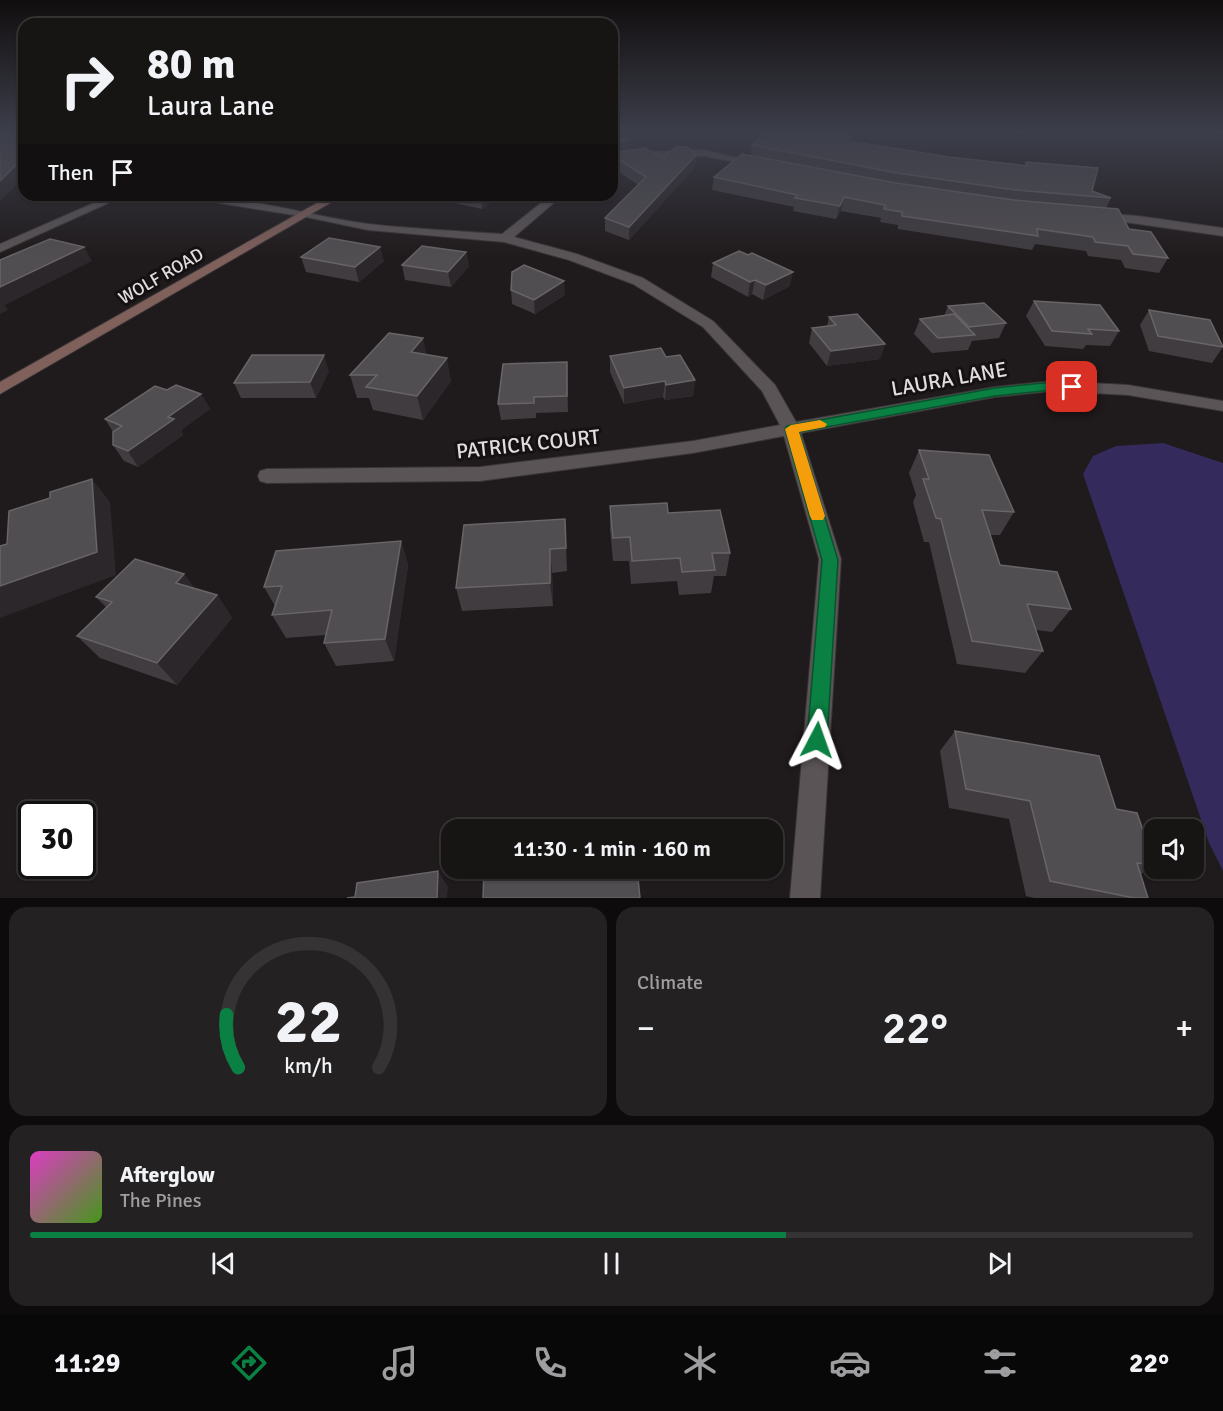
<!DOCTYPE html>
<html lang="en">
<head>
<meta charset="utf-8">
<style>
  :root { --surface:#171414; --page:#242122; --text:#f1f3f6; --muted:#9e9ea0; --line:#363334; --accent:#0b8043 }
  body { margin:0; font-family:Signika,sans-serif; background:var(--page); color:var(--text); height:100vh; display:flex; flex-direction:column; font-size:22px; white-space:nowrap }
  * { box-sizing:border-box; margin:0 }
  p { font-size:20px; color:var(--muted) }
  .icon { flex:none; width:33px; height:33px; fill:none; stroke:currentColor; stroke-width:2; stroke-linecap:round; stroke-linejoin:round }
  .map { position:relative; height:898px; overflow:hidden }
  .sheet { display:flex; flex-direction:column; gap:9px; padding:9px; background:#0d0b0b; flex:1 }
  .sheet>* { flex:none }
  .guide { position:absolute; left:18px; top:18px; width:600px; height:183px; border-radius:18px; box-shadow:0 2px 4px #0004,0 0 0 2px var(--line); background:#171414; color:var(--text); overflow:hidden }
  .tools { position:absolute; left:1144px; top:819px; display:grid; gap:12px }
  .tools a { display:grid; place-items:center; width:60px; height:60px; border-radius:12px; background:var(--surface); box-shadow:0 2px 4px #0004,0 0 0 2px var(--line); font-size:30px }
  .speed { position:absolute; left:18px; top:801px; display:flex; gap:12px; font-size:30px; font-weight:700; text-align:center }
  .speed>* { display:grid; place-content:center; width:78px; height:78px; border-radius:50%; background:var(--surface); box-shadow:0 2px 4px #0004,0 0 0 2px var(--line); line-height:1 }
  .speed .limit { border:3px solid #111; border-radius:9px; background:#fff; color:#111 }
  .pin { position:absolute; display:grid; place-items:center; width:51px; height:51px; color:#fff; margin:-26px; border-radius:12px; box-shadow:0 3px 9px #0006 }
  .me { position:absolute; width:66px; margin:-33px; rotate:4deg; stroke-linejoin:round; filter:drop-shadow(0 0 4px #0008) }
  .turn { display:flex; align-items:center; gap:21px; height:126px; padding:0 30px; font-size:27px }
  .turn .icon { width:78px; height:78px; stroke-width:2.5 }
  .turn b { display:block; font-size:42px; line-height:51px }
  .then { display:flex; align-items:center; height:57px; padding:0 30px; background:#0003; gap:12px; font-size:22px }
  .big { font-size:45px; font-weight:600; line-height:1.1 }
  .sheet .tile { flex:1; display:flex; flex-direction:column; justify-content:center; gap:9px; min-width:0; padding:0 21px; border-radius:18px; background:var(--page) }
  .sheet .dial { align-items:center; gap:0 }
  .dial svg { height:156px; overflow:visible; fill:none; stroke:var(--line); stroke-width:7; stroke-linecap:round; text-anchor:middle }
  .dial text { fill:var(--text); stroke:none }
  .song { display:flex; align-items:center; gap:18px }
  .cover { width:72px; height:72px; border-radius:9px; background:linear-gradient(135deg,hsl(310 70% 55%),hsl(100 70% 35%)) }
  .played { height:6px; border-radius:3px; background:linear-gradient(90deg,var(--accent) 65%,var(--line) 65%) }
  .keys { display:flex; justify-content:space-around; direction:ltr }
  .heat { display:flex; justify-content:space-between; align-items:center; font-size:33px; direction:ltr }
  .sheet .tiles { flex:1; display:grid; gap:9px; grid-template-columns:1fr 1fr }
  .tile:last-child { grid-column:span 2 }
  .trip { position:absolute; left:441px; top:819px; width:342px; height:60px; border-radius:18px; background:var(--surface); box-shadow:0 2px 4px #0004,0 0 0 2px var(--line); font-weight:600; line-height:60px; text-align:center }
  .menu { display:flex; height:96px; justify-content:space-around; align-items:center; background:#090808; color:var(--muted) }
  .menu .icon { width:42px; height:42px }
  .menu .active { color:var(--accent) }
  .menu b { font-size:27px; color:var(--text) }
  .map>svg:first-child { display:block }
  .water { fill:#342a5c }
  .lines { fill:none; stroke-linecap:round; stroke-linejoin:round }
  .street-casing { stroke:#383536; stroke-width:2 }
  .secondary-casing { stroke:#383536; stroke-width:2 }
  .street { fill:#5a5456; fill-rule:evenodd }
  .secondary { fill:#80605b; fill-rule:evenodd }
  .wall { fill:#403c40 }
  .shaded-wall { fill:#2c272a }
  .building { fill:#514e51; stroke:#686467; stroke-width:1.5 }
  .route { fill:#0b8043; stroke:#07532c; stroke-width:1.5 }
  .slow { fill:#f59e0b }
  .labels { text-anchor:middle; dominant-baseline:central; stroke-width:6; stroke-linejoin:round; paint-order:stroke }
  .far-street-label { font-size:18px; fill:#e1dedf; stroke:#151112 }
  .street-label { font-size:21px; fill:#e1dedf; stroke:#151112 }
</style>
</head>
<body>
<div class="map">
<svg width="1223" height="898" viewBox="0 0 1223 898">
  <rect width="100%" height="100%" fill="#1f1a1b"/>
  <path class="water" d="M 1163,443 L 1223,463 L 1223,871 L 1209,843 L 1083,474 L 1093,456 L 1116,446 Z"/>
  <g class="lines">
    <defs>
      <g id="street">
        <path d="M 704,150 L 764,164 L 759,167 L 704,156 L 636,158 L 612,164 L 612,158 L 636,152 Z"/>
        <path d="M 112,195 L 126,195 L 0,252 L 0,244 Z"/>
        <path d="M 183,195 C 246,195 307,216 369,224 C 413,229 458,231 502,234 L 551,195 L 563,195 L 514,237 L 577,254 L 643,278 L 713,321 L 775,385 L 796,422 L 995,387 L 1053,381 L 1128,385 L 1223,401 L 1223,411 L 1128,395 L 1053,391 L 995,397 L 801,433 L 841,559 L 820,898 L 790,898 L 819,559 L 784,436 L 693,453 L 480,481 L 267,483 L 260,481 L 258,476 L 260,471 L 267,469 L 480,467 L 693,441 L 780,425 L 762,391 L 703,327 L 633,284 L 569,260 L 504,242 L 368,230 L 306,217 L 188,198 Z"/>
        <path d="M 1100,213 L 1138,216 L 1223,228 L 1223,236 L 1096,218 L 1094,216 Z"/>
      </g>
      <path id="secondary" d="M 331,195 L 344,195 L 0,394 L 0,382 Z"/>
    </defs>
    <use href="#street" class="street-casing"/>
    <use href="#secondary" class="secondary-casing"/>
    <use href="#street" class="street"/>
    <use href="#secondary" class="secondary"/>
  </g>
  <g class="wall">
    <path d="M 612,133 L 630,139 L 630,150 L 664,159 L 696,155 L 695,167 L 629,240 L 605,231 L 605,218 L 638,185 L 612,167 Z"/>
    <path d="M 851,136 L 850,141 L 949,157 L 1024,165 L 1026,162 L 1092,191 L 1111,198 L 1106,208 L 1129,229 L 1168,258 L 1159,273 L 1125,268 L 1121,260 L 1088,256 L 1086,251 L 1035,244 L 1032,250 L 898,229 L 898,225 L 880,222 L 881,218 L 841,211 L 836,219 L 793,211 L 794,207 L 712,190 L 714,177 L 751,155 L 752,145 Z"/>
    <path d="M 449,195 L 501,195 L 482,209 L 450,202 Z"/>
    <path d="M 466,252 L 469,266 L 451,287 L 405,280 L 402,265 Z"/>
    <path d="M 301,257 L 384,261 L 359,282 L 306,272 Z"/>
    <path d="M 713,263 L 790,286 L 763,300 L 752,294 L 748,297 L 711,277 Z"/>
    <path d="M 511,290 L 565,295 L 535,314 L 512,304 Z"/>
    <path d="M 1034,301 L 1119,331 L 1110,346 L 1086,345 L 1083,349 L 1045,346 L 1026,316 Z"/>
    <path d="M 948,306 L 1006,323 L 999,338 L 972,341 L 968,350 L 932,353 L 914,334 L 920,319 L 944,316 Z"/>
    <path d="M 1149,310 L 1223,347 L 1212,363 L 1149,351 L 1140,325 Z"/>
    <path d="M 829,317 L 885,344 L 880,359 L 827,366 L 809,343 L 812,328 L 827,326 Z"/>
    <path d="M 426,355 L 451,381 L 423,420 L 373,410 L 369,398 L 357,398 L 350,375 Z"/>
    <path d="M 610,356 L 666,357 L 695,380 L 693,396 L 665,400 L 663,397 L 624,404 L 610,372 Z"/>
    <path d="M 567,362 L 568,412 L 536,413 L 536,418 L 501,420 L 498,404 Z"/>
    <path d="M 329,371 L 316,398 L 241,398 L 234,383 Z"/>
    <path d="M 167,390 L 201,394 L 210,409 L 181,430 L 183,435 L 138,467 L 124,461 L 113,445 L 113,432 L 105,419 Z"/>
    <path d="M 919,450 L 1014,512 L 1000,535 L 990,535 L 1000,565 L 1071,609 L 1052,632 L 1036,630 L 1043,651 L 1025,673 L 957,664 L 929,542 L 924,542 L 913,502 L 916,495 L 909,473 Z"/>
    <path d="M 610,506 L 668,513 L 730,553 L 726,576 L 714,576 L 711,593 L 679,595 L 677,581 L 631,584 L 629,561 L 613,561 L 610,529 Z"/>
    <path d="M 401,541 L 408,565 L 394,661 L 336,666 L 324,643 L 326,635 L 286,638 L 272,615 L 275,606 L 264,587 Z"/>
    <path d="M 566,543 L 567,571 L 552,573 L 553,606 L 462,611 L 456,588 Z"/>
    <path d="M 184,574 L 194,588 L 217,595 L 232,618 L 177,685 L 100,658 L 77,636 L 106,607 L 96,597 Z"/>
    <path d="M 955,731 L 1116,809 L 1155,866 L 1141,874 L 1148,898 L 1034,898 L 1026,896 L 1009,819 L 949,808 L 940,751 Z"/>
  </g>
  <g class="shaded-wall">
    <path d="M 630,139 L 630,151 L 612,155 L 612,144 Z"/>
    <path d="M 696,155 L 695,167 L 629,240 L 629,227 Z"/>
    <path d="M 24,157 L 24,176 L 0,202 L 0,181 Z"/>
    <path d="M 482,195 L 501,195 L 482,209 L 481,196 Z"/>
    <path d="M 844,197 L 841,211 L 836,219 L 840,206 Z"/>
    <path d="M 84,247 L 92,261 L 5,305 L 8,310 L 0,314 L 0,287 Z"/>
    <path d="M 380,247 L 384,261 L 359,282 L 355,267 Z"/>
    <path d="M 466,252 L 469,266 L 451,287 L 448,272 Z"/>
    <path d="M 793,272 L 790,286 L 763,300 L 766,285 Z"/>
    <path d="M 755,280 L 752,294 L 748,297 L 750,282 Z"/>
    <path d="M 564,281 L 565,295 L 535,314 L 534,300 Z"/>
    <path d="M 423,338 L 428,361 L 411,352 Z"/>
    <path d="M 885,344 L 880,359 L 827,366 L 831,351 Z"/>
    <path d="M 324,355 L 329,371 L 316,398 L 310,382 Z"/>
    <path d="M 447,358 L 451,381 L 423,420 L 417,396 Z"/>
    <path d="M 695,380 L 693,396 L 665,400 L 666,385 Z"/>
    <path d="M 665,381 L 663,397 L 624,404 L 624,388 Z"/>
    <path d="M 201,394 L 210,409 L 181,430 L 183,435 L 138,467 L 128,451 L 168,417 Z"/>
    <path d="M 92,479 L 110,502 L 116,575 L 0,618 L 0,586 Z"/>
    <path d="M 401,541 L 408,565 L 394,661 L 385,639 Z"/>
    <path d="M 550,549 L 552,573 L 553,606 L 550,583 Z"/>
    <path d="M 184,574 L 201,597 L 176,583 Z"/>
    <path d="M 217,595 L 232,618 L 177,685 L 157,663 Z"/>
    <path d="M 438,871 L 448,887 L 447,898 L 437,898 Z"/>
  </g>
  <g class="building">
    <path d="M 14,133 L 24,133 L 24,157 L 0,181 L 0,137 Z"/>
    <path d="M 612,133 L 619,133 L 630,139 L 612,144 Z"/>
    <path d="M 767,133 L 829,133 L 851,136 L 848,141 L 949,157 L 1028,166 L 1026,162 L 1098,168 L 1092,191 L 1111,198 L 1015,190 L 897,173 L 752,145 Z"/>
    <path d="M 675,147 L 687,147 L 696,155 L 629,227 L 605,218 L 646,177 L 612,155 L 612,153 L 645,148 L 664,159 Z"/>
    <path d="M 742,154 L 896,183 L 1014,200 L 1118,209 L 1129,229 L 1151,232 L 1168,258 L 1133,254 L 1128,246 L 1095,242 L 1093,237 L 1037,229 L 1038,236 L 902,216 L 902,212 L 884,209 L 885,205 L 844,197 L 840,206 L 795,198 L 797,195 L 714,177 Z"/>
    <path d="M 329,238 L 380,247 L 355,267 L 301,257 Z"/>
    <path d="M 50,239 L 84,247 L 0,287 L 0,260 Z"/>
    <path d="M 422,246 L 466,252 L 448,272 L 402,265 Z"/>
    <path d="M 739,251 L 748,255 L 752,253 L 793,272 L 766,285 L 755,280 L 750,282 L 713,263 Z"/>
    <path d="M 524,265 L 564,281 L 534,300 L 511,290 L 512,272 Z"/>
    <path d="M 1034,301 L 1100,305 L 1119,331 L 1088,329 L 1092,334 L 1052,331 Z"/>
    <path d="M 984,303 L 1006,323 L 969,327 L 948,306 Z"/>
    <path d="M 1149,310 L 1210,320 L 1223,347 L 1158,336 Z"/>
    <path d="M 857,314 L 885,344 L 831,351 L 812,328 L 836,325 L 829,317 Z"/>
    <path d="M 954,314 L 975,335 L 938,338 L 920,319 Z"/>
    <path d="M 389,333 L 423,338 L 411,352 L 447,358 L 417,396 L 366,387 L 377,375 L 350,375 Z"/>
    <path d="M 661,348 L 666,357 L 680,355 L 695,380 L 666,385 L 665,381 L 624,388 L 610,356 Z"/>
    <path d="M 252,355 L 324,355 L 310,382 L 234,383 Z"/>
    <path d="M 567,362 L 567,396 L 534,397 L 534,403 L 498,404 L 503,364 Z"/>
    <path d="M 176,385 L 201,394 L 168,417 L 174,419 L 128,451 L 113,445 L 113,432 L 122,426 L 105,419 L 155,386 L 167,390 Z"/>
    <path d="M 919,450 L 989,455 L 1014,512 L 982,510 L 1000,565 L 1057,572 L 1071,609 L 1027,604 L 1043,651 L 972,641 L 941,519 L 936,518 L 923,479 L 929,479 Z"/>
    <path d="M 92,479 L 97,552 L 0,586 L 0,546 L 7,544 L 9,511 L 50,498 L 50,492 Z"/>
    <path d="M 667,503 L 668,513 L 720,510 L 730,553 L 712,553 L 715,570 L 682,572 L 680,558 L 632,561 L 630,537 L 613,538 L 610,506 Z"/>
    <path d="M 565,519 L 566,548 L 550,549 L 550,583 L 456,588 L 464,525 Z"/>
    <path d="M 401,541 L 385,639 L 324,643 L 332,610 L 272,615 L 282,586 L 264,587 L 276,551 Z"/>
    <path d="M 135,559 L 184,574 L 176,583 L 217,595 L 157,663 L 77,636 L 112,602 L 96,597 Z"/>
    <path d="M 955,731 L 1099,756 L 1116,809 L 1137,813 L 1155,865 L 1137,863 L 1148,898 L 1134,898 L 1050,881 L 1030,801 L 966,789 Z"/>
    <path d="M 484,868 L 637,868 L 640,898 L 483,898 Z"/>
    <path d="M 438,871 L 437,898 L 347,898 L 355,897 L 357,883 Z"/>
  </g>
  <linearGradient id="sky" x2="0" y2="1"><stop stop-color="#110e0f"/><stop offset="0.51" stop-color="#3c3e4a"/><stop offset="1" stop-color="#3c3e4a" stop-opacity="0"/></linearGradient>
  <rect width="1223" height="259" fill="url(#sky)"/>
  <path class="route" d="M 1053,382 L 1072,383 L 1078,387 L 1072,391 L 1053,390 L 995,396 L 799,432 L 838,560 L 827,740 L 824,747 L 817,750 L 810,747 L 807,740 L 822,560 L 785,429 L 787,426 L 995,388 Z"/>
  <path class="slow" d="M 820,420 L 827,424 L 825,427 L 799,432 L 825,516 L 823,520 L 812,520 L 810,516 L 785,429 L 791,425 Z"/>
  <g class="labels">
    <g class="far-street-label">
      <text transform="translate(161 276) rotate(-30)">WOLF ROAD</text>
    </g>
    <g class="street-label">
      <text transform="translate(949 379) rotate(-10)">LAURA LANE</text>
      <text transform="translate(528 444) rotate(-6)">PATRICK COURT</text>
    </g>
  </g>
</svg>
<div class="tools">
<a><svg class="icon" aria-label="sound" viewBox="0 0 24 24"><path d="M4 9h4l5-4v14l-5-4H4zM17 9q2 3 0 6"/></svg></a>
</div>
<div class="speed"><div class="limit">30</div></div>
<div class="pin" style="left:1072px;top:387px;background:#d93025"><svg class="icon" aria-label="arrive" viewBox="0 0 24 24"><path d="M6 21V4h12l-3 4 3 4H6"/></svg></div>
<svg class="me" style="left:817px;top:740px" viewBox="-20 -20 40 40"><path d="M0-17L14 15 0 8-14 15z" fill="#0b8043" stroke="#fff" stroke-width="4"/></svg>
<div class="trip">11:30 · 1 min · 160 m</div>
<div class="guide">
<div class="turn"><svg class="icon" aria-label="right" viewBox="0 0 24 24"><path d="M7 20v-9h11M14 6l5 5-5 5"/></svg><div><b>80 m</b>Laura Lane</div></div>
<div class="then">Then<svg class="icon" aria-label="arrive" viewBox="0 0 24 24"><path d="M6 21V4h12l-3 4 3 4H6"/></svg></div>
</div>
</div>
<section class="sheet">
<div class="tiles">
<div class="tile dial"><svg viewBox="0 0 100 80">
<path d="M14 69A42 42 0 1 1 86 69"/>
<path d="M14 69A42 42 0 0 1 8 42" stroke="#0b8043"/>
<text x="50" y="56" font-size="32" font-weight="700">22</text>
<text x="50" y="72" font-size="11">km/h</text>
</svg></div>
<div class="tile"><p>Climate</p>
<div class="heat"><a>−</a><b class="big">22°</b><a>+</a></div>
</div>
<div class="tile">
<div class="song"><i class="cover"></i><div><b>Afterglow</b><p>The Pines</p></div></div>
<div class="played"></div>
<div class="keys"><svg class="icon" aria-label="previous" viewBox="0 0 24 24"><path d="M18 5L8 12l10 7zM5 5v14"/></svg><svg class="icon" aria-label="pause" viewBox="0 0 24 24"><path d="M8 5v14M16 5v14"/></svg><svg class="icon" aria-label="next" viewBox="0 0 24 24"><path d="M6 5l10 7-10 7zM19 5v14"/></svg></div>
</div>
</div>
</section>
<nav class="menu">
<b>11:29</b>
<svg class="icon active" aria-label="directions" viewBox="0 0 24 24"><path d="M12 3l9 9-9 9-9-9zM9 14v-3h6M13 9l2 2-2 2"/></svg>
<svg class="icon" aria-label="music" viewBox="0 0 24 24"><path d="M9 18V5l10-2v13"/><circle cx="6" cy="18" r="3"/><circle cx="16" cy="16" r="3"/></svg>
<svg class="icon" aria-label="phone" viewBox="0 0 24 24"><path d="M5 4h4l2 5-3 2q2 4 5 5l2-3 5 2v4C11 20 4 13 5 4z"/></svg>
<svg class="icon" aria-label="climate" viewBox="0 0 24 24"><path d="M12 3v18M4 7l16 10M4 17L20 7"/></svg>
<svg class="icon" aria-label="car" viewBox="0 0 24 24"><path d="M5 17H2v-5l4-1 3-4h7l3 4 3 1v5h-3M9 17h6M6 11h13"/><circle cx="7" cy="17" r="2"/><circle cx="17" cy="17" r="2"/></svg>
<svg class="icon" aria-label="filters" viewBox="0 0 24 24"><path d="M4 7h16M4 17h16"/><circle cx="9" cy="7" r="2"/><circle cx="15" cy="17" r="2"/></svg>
<b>22°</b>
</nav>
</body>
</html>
